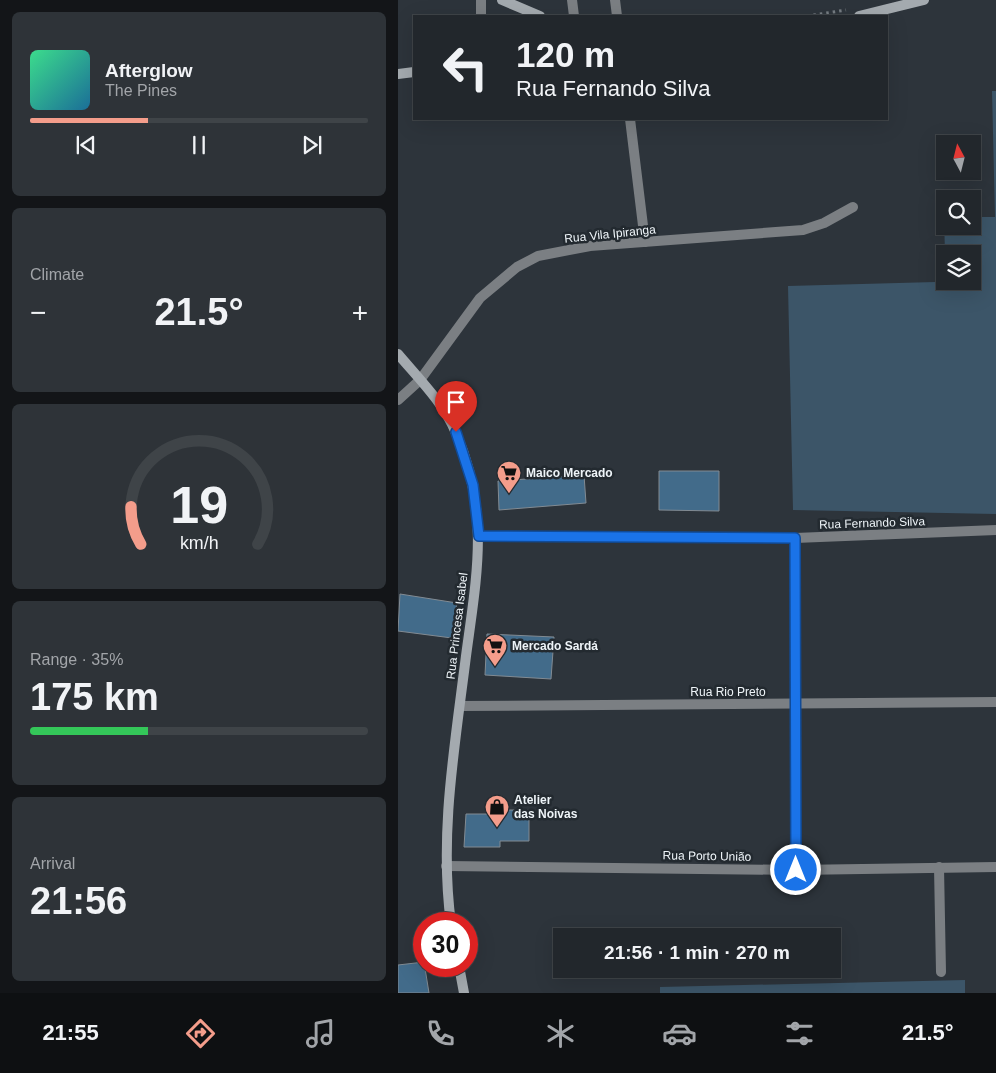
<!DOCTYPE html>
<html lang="en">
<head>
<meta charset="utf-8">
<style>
  :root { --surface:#22272c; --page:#2e3338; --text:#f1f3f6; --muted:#a2a5a9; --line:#3f4448; --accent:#f49d8b }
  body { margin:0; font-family:Helvetica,sans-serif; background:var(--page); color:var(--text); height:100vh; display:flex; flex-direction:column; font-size:19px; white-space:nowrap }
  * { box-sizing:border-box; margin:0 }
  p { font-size:16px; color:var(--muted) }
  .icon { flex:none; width:28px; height:28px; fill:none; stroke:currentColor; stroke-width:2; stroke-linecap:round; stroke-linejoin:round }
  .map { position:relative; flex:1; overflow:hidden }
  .drawer { display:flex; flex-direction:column; gap:12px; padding:12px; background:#131518; width:398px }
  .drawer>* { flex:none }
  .guide { position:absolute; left:15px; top:15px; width:475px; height:105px; border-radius:0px; box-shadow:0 5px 20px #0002,0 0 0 1px var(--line); background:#22272c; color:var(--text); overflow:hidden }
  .needle { width:32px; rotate:353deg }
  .buttons { position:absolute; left:538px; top:135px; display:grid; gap:10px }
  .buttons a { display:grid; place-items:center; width:45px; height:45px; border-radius:0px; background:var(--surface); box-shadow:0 5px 20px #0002,0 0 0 1px var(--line); font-size:25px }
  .speed { position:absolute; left:15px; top:912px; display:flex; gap:10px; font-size:25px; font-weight:700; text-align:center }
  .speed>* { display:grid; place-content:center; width:65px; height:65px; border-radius:50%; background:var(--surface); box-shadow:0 5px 20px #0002,0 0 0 1px var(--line); line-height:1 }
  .speed .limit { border:8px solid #d22; background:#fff; color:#111 }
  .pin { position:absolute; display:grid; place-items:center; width:42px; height:42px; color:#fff; margin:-51px -21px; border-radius:50% 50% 50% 0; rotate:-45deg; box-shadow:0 0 5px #0007 }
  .pin .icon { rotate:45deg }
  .me { position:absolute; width:55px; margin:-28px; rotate:0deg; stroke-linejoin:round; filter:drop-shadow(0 0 4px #0008) }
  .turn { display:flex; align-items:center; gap:18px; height:105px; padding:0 20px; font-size:22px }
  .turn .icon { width:65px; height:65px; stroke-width:2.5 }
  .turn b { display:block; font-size:35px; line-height:42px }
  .big { font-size:38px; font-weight:600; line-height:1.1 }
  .drawer .tile { flex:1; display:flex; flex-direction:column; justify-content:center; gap:8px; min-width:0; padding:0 18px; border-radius:8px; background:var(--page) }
  .drawer .dial { align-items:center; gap:0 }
  .dial svg { height:130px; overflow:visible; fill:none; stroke:var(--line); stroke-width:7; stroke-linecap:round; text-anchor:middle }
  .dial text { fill:var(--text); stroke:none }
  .song { display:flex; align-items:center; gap:15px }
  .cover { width:60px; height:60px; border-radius:8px; background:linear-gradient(135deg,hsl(150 70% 55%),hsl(200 70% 35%)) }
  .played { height:5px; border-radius:2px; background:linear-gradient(90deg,var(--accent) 35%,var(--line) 35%) }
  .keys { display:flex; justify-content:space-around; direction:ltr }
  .heat { display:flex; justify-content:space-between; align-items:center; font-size:28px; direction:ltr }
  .charge { height:8px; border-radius:4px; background:linear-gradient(90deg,#34c759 35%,var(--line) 0) }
  .trip { position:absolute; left:155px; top:928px; width:288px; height:50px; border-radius:0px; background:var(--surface); box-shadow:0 5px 20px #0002,0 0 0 1px var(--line); font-weight:600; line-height:50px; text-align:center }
  .menu { display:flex; height:80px; justify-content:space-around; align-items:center; background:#0e1012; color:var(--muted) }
  .menu .icon { width:35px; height:35px }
  .menu .on { color:var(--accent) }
  .menu b { font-size:22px; color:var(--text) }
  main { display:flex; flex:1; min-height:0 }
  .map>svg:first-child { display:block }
  .green { fill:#3c5568 }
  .building { fill:#426b8a; stroke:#828b93 }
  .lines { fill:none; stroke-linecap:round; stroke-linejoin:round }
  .path { stroke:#767d83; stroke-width:3; stroke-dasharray:2.5 4; stroke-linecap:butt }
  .lane { stroke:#7b7f83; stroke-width:10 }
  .street { stroke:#7b7f83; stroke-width:10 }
  .secondary { stroke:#a4aaaf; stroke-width:10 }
  .secondary-bridge { stroke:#a4aaaf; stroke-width:10 }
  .route-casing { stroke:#114b97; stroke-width:12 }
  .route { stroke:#1a73e8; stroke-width:9 }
  .labels { text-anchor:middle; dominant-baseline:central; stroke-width:5; stroke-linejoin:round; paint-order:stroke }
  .street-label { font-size:12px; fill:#eef4f8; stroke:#232a30 }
  .poi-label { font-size:12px; font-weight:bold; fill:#eef4f8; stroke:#232a30; text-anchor:start }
</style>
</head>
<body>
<main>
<section class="drawer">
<div class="tile">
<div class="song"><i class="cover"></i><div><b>Afterglow</b><p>The Pines</p></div></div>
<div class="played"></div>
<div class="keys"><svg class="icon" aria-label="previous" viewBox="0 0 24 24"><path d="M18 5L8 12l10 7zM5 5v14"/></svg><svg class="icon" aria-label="pause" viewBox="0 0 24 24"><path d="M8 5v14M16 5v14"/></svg><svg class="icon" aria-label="next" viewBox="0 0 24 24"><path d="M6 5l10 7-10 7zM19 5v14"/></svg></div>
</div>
<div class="tile"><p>Climate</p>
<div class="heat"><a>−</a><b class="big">21.5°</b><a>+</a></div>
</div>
<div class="tile dial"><svg viewBox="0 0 100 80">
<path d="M14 69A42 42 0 1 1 86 69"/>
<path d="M14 69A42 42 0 0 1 8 46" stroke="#f49d8b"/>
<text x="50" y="56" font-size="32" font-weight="700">19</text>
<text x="50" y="72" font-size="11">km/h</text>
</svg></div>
<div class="tile"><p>Range · 35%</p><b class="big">175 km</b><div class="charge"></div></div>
<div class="tile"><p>Arrival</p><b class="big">21:56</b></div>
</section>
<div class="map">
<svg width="599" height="993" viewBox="0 0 599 993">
  <rect width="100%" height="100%" fill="#2d343b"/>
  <g class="green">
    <path d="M 594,91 L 599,91 L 598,514 L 395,510 L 390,286 L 574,281 L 574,254 L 547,254 L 546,217 L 546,226 L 574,226 L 574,217 L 597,217 Z"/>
    <path d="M 567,980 L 567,993 L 262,993 L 262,987 Z"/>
  </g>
  <g class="building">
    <path d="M 261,471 L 321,471 L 321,511 L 261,510 Z"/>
    <path d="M 186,475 L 188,503 L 101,510 L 100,481 Z"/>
    <path d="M 2,594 L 59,603 L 54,638 L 0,631 Z"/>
    <path d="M 89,634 L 156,637 L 153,679 L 87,675 Z"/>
    <path d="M 102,810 L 131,810 L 131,841 L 102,841 L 102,847 L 66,847 L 68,814 L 101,814 Z"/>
    <path d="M 26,962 L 31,993 L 0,993 L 0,965 Z"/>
  </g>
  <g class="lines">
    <path class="path" d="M 409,16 L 448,10"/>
    <g class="lane">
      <path d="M 83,0 L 83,16"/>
      <path d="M 174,0 L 176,16"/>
      <path d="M 0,400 L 22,380"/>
    </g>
    <g class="street">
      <path d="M 217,0 L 219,16"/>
      <path d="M 232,119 L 247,242"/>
      <path d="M 22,380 L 82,298 L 119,267 L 140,256 L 192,246 L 405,230 L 426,223 L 455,207"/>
      <path d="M 81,536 L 397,538 L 599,530"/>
      <path d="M 397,538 L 398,870"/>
      <path d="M 62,706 L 599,702"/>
      <path d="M 48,866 L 398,870 L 599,867"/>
      <path d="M 541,867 L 543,972"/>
    </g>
    <g class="secondary">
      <path d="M 104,0 L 142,16"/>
      <path d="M 0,74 L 16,72"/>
      <path d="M 0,354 C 21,379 45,402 58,433 C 92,512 79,574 68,656 C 57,745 41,834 53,924"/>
      <path d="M 61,966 L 66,993"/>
    </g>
    <path class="secondary-bridge" d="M 461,16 L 526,0"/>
  </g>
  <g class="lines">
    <defs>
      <path id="route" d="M 58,432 L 75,485 L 81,536 L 397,538 L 398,870"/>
    </defs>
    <use href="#route" class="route-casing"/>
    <use href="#route" class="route"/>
  </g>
  <defs>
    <symbol id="supermarket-pin" viewBox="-11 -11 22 30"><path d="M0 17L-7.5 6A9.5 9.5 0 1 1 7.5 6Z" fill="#f49d8b" stroke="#232a30"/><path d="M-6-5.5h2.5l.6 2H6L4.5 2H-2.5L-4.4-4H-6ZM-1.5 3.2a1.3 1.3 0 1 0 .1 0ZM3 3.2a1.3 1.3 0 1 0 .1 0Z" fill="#111"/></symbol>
    <symbol id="shop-pin" viewBox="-11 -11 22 30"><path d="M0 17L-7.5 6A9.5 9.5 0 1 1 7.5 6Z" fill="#f49d8b" stroke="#232a30"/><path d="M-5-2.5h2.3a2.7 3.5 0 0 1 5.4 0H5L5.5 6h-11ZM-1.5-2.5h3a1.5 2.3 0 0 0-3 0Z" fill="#111"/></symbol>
  </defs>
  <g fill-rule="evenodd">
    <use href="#supermarket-pin" x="97" y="459" width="28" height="38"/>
    <use href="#supermarket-pin" x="83" y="632" width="28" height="38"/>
    <use href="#shop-pin" x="85" y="793" width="28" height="38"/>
  </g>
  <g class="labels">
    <g class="street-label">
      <text transform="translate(212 234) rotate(-6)">Rua Vila Ipiranga</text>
      <text transform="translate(474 523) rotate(-2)">Rua Fernando Silva</text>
      <text transform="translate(59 626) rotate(-83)">Rua Princesa Isabel</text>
      <text x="330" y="692">Rua Rio Preto</text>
      <text transform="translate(309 856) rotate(1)">Rua Porto União</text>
    </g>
    <g class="poi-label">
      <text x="128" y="473">Maico Mercado</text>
      <text x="114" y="646">Mercado Sardá</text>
      <text x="116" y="800">Atelier<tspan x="116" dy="14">das Noivas</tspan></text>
    </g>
  </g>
</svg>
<div class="buttons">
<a><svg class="needle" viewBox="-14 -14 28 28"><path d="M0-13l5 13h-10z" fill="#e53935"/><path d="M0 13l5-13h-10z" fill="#a2a5a9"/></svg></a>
<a><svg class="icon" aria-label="search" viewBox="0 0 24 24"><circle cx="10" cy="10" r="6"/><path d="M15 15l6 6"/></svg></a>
<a><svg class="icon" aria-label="layers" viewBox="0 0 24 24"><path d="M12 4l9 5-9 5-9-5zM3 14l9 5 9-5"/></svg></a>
</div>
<div class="speed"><div class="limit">30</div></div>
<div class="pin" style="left:58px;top:432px;background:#d93025"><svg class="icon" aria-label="arrive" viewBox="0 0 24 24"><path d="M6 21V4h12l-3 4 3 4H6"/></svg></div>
<svg class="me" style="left:398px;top:870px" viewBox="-20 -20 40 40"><circle r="17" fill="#1a73e8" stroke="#fff" stroke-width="3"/><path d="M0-11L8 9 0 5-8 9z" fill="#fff"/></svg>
<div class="trip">21:56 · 1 min · 270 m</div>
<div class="guide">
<div class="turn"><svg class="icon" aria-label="left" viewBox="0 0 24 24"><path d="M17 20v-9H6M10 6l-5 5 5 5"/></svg><div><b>120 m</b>Rua Fernando Silva</div></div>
</div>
</div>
</main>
<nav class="menu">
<b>21:55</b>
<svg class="icon on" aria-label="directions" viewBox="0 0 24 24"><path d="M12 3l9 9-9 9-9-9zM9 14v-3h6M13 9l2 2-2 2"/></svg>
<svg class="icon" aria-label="music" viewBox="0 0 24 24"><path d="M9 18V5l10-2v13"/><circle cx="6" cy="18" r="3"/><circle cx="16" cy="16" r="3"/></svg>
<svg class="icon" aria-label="phone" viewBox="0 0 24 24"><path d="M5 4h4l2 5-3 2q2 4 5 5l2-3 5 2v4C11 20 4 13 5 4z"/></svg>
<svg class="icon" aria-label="climate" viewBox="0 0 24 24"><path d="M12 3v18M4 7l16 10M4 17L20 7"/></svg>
<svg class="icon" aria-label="car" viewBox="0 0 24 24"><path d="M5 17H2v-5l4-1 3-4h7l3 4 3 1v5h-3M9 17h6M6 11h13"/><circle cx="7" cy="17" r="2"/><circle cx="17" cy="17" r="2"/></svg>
<svg class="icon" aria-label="filters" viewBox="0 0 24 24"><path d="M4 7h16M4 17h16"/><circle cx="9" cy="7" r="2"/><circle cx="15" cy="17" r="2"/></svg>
<b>21.5°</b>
</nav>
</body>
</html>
